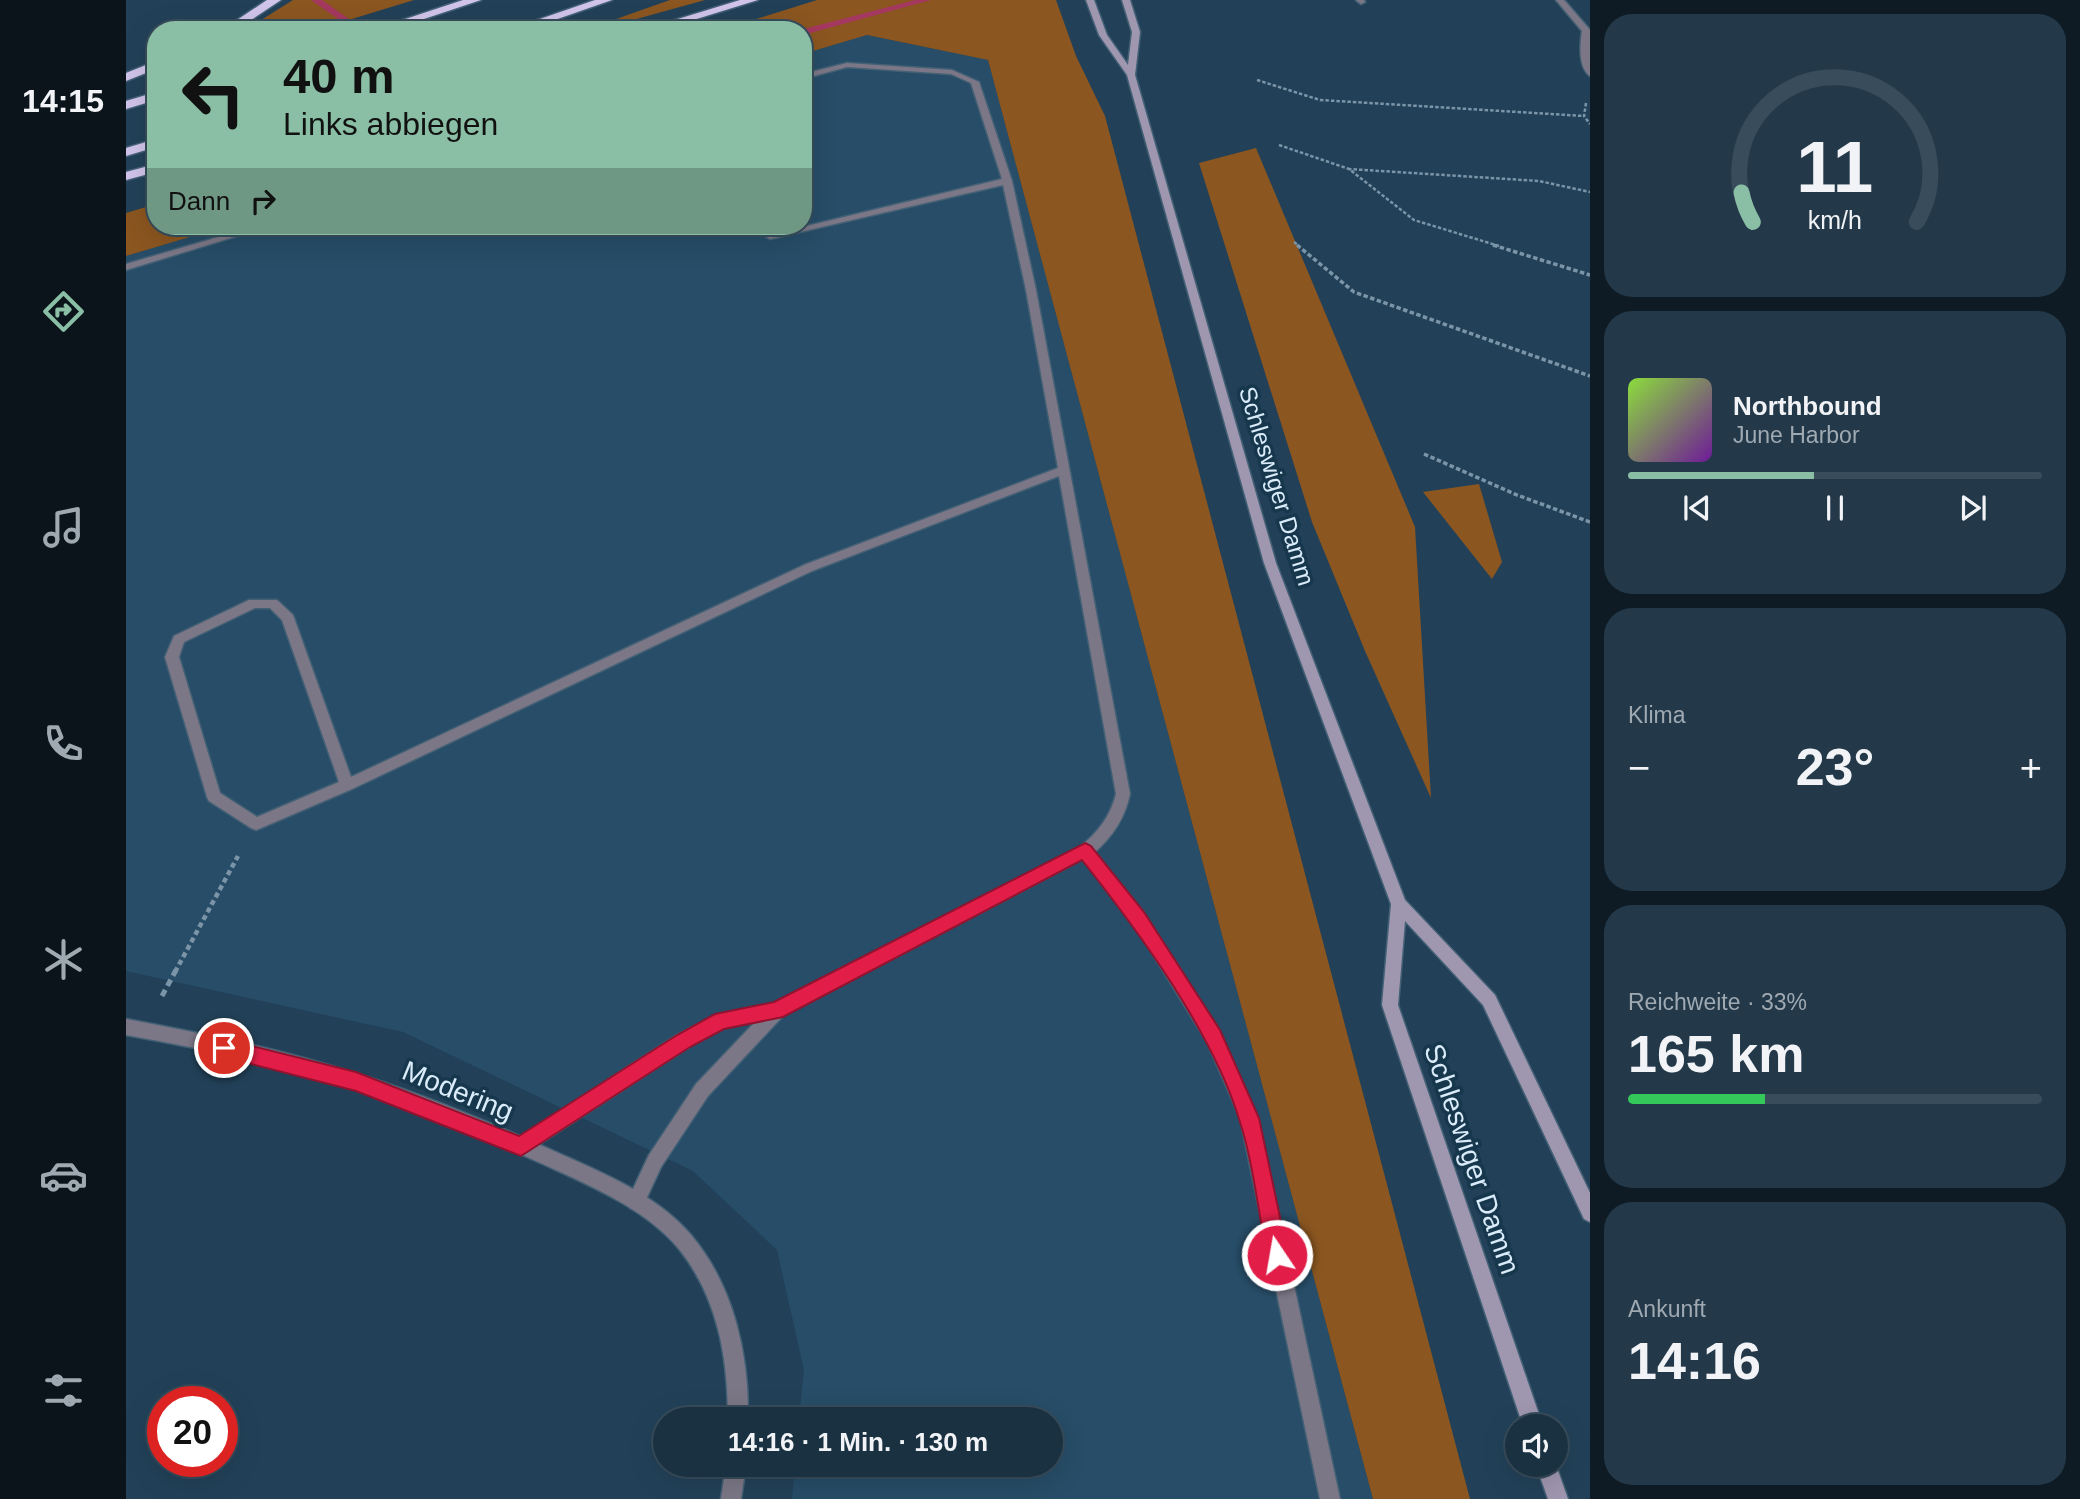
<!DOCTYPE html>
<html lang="de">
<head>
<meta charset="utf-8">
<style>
  :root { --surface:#1a3142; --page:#233949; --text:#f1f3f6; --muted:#9fa9b2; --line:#384c5b; --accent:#8abfa5 }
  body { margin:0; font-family:Helvetica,sans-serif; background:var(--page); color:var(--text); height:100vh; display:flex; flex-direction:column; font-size:26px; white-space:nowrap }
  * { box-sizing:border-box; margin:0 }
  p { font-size:23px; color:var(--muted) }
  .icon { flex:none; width:38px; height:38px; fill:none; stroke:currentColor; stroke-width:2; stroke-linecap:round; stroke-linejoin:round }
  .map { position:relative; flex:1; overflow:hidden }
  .drawer { display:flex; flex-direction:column; gap:14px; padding:14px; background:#0e1b24; width:490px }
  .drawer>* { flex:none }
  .banner { position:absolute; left:21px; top:21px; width:665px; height:214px; border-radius:28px; box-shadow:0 7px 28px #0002,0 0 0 2px var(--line); background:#8abfa5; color:#111; overflow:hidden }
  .buttons { position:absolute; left:1379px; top:1414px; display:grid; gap:14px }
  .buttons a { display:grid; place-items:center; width:63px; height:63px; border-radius:50%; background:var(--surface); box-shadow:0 7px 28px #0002,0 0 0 2px var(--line); font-size:35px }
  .speed { position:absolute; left:21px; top:1386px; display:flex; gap:14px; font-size:35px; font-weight:700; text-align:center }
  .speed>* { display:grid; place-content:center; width:91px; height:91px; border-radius:50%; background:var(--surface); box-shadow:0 7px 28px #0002,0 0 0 2px var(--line); line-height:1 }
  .speed .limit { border:10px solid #d22; background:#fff; color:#111 }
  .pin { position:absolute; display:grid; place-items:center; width:60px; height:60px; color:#fff; margin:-30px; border:4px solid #fff; border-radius:50%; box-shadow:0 2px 7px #0007 }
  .me { position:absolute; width:77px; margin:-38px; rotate:348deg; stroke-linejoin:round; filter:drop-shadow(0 0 5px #0008) }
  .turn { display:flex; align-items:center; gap:24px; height:147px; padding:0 21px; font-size:32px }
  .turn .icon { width:91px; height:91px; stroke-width:2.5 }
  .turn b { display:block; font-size:49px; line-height:60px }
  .then { display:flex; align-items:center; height:66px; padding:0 21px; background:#0003; gap:14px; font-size:26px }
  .big { font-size:52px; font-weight:600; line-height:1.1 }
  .drawer .widget { flex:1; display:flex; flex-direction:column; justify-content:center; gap:10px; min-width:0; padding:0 24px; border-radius:28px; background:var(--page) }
  .drawer .dial { align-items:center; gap:0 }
  .dial svg { height:182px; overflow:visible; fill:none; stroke:var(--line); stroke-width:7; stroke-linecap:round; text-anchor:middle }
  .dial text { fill:var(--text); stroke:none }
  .song { display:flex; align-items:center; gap:21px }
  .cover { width:84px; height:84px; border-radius:10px; background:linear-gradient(135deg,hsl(90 70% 55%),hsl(280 70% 35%)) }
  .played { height:7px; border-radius:4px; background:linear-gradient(90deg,var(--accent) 45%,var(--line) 45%) }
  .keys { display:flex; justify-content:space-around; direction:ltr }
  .heat { display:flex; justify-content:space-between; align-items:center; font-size:38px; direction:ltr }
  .charge { height:10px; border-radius:5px; background:linear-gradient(90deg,#34c759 33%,var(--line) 0) }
  .trip { position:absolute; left:527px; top:1407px; width:410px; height:70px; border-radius:35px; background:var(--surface); box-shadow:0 7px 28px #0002,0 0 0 2px var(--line); font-weight:600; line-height:70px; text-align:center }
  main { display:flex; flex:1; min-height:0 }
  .tab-bar { display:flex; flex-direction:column; width:126px; justify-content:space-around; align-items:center; background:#0a141a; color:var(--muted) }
  .tab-bar .icon { width:49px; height:49px }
  .tab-bar .active { color:var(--accent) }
  .tab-bar b { font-size:32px; color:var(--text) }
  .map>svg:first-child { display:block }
  .built { fill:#274d68 }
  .green { fill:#8b5620 }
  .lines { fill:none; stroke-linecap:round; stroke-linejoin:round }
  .stream { fill:#a4385f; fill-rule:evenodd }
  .service-casing { stroke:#436075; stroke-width:3 }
  .minor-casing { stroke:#436075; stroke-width:3 }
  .secondary-casing { stroke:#436075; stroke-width:3 }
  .motorway-casing { stroke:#436075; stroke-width:3 }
  .path-far3 { stroke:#7b94a7; stroke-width:2.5; stroke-dasharray:3.5 2; stroke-linecap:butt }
  .path-far2 { stroke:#7b94a7; stroke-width:3.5; stroke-dasharray:4.5 2.5; stroke-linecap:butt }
  .path-far1 { stroke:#7b94a7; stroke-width:4.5; stroke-dasharray:5 3.5; stroke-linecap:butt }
  .path { stroke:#7b94a7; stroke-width:5; stroke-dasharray:7 4.5; stroke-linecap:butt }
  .service { fill:#7c7786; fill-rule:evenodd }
  .minor { fill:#7c7786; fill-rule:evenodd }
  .secondary { fill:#9f96af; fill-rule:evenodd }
  .motorway { fill:#d1c4ea; fill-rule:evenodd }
  .route { fill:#e11d48; stroke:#92132f; stroke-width:2 }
  .labels { text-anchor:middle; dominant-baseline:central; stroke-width:7; stroke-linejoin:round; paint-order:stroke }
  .street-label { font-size:24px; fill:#daecfa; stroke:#17374d }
  .near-street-label { font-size:28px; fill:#daecfa; stroke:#17374d }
</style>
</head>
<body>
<main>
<nav class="tab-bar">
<b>14:15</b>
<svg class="icon active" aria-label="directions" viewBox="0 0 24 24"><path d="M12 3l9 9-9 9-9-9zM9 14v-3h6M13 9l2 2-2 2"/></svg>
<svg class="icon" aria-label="music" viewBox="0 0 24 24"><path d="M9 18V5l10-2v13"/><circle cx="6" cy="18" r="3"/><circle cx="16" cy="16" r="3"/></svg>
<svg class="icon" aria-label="phone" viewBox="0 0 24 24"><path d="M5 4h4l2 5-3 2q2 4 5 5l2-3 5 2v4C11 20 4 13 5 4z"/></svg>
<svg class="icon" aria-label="climate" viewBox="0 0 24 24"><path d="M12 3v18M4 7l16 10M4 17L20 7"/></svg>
<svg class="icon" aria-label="car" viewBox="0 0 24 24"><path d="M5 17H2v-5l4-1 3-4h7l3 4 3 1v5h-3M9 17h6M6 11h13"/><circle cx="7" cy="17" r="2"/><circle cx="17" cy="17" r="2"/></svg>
<svg class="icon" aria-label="filters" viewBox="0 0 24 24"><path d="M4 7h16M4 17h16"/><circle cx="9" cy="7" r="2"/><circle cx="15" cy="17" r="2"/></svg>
</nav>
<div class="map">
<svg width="1464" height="1499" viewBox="0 0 1464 1499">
  <rect width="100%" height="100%" fill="#224158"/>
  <path class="built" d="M 741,35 L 862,60 L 1247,1499 L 666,1499 L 669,1465 L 924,1465 L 924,1419 L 673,1419 L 678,1370 L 651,1250 L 567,1171 L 277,1032 L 0,971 L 0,256 L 101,226 L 677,226 L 677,54 Z"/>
  <g class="green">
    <path d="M 167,0 L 288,0 L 190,30 L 119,30 Z"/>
    <path d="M 544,0 L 579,0 L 471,30 L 459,30 Z"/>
    <path d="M 691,0 L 930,0 L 950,56 L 979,116 L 1344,1499 L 1247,1499 L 862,60 L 741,35 L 677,54 L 677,30 L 595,30 Z"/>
    <path d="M 1130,148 L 1289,527 L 1305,798 L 1239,651 L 1186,522 L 1073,163 Z"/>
    <path d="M 30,204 L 30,226 L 101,226 L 0,256 L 0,213 Z"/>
    <path d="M 1353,484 L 1376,562 L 1366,579 L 1297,492 Z"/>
  </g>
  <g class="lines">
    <g class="stream">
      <path d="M 185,0 L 196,0 L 223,19 L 215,21 Z"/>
      <path d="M 789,0 L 805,0 L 677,35 L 677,30 L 674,30 Z"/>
    </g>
    <defs>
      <g id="service">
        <path d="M 1230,0 L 1238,0 L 1239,2 L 1235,4 Z"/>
        <path d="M 721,63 L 826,70 L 853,82 L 886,181 L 910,290 L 1004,794 C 999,818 987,836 969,852 L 1017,912 L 1093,1031 L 1132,1118 L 1214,1499 L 1194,1499 L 1114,1118 L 1081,1042 L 1007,922 L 957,859 L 657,1016 L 582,1096 L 535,1167 L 516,1208 L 510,1211 L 504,1208 L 501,1202 L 523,1155 L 570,1084 L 629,1022 L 598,1027 L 563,1047 L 401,1152 L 395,1155 L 389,1152 L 386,1146 L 389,1140 L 551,1035 L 590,1015 L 649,1004 L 954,847 C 972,832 984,817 990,794 L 933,476 L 686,571 L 226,789 L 135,828 L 130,830 L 125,828 L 83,801 L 81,797 L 39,657 L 48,636 L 123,600 L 151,600 L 167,615 L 225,777 L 678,565 L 932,468 L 900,290 L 877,185 L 644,239 L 639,236 L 876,179 L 845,83 L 825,74 L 721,67 L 677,79 L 677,74 ZM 129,608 L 144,608 L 156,620 L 213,782 L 131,817 L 94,793 L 53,657 L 58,642 Z"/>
        <path d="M 130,226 L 144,226 L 0,270 L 0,264 Z"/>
      </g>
      <g id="minor">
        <path d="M 1430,0 L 1438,0 L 1464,30 L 1464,76 C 1452,67 1454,45 1456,31 Z"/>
        <path d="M 0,1019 C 68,1032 136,1045 202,1065 C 280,1087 356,1119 430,1152 C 477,1173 531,1195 565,1235 C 608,1286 623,1355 622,1419 L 602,1419 C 602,1358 592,1298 553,1249 C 520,1209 465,1186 419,1165 C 348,1133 276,1103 202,1081 C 136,1061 68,1047 0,1035 Z"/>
        <path d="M 600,1465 L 620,1465 L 615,1499 L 595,1499 Z"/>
      </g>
      <g id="secondary">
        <path d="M 960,0 L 968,0 L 981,35 L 1002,65 L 1006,32 L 996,0 L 1004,0 L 1014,32 L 1009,75 L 1150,563 L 1279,900 L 1369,995 L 1464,1193 L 1464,1222 L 1458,1219 L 1357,1005 L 1279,921 L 1272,1005 L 1417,1426 L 1397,1426 L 1256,1005 L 1265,904 L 1138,563 L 1001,75 L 973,35 Z"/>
        <path d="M 1430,1464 L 1430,1465 L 1442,1499 L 1422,1499 L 1410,1465 Z"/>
      </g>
      <g id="motorway">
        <path d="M 141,0 L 155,0 L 110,30 L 96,30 Z"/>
        <path d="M 337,0 L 355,0 L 265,30 L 246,30 Z"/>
        <path d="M 469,0 L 486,0 L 400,30 L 382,30 Z"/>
        <path d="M 614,0 L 632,0 L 535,30 L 516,30 Z"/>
        <path d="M 30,61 L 30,69 L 0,81 L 0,73 Z"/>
        <path d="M 30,92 L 30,100 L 0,109 L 0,101 Z"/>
        <path d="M 30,139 L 30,147 L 0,156 L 0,148 Z"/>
        <path d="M 30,164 L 30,172 L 0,180 L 0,172 Z"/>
      </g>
    </defs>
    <use href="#service" class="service-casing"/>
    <use href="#minor" class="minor-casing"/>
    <use href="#secondary" class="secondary-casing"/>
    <use href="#motorway" class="motorway-casing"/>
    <g class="path-far3">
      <path d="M 1131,80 L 1194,100 L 1458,116"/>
      <path d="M 1460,103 L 1458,116 L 1464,124"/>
      <path d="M 1153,145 L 1223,169"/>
      <path d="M 1168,242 L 1173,246"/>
      <path d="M 1373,246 L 1288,220 L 1223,169 L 1413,181 L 1464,192"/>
    </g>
    <g class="path-far2">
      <path d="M 1171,245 L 1228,292 L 1464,376"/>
      <path d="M 1367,245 L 1464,275"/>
      <path d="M 1298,454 L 1391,495 L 1464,522"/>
    </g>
    <path class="path-far1" d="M 49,972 L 112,856"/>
    <path class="path" d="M 36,996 L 50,970"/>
    <use href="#service" class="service"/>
    <use href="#minor" class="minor"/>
    <use href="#secondary" class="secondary"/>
    <use href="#motorway" class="motorway"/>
  </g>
  <path class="route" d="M 959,843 L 965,846 L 1018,912 L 1094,1030 L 1133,1118 L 1162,1255 L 1159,1262 L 1151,1265 L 1144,1262 L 1141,1255 C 1132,1211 1127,1161 1113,1119 C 1086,1031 1013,932 956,860 L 657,1017 L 598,1029 L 564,1047 L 395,1156 L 230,1091 L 98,1057 L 91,1054 L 89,1048 L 91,1041 L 98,1039 L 230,1072 L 393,1136 L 551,1035 L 589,1014 L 648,1002 Z"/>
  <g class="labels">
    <g class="street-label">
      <text transform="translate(1151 486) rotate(73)">Schleswiger Damm</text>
    </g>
    <g class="near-street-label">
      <text transform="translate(332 1091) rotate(22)">Modering</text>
      <text transform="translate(1346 1159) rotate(71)">Schleswiger Damm</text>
    </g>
  </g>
</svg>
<div class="buttons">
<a><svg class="icon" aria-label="sound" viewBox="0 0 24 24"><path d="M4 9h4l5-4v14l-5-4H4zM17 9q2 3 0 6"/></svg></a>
</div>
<div class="speed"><div class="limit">20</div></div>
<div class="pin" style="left:98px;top:1048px;background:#d93025"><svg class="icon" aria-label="arrive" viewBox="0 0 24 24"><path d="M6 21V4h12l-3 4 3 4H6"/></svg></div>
<svg class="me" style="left:1151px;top:1255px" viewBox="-20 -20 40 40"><circle r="17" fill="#e11d48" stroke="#fff" stroke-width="3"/><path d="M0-11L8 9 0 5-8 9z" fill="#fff"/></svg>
<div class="trip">14:16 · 1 Min. · 130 m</div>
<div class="banner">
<div class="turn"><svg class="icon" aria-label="left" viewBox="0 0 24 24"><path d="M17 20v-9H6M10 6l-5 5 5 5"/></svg><div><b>40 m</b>Links abbiegen</div></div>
<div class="then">Dann<svg class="icon" aria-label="right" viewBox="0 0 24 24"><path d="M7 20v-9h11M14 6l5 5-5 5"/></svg></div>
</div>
</div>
<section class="drawer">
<div class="widget dial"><svg viewBox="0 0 100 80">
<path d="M14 69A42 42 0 1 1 86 69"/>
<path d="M14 69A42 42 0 0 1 9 56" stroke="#8abfa5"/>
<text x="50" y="56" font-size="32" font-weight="700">11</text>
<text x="50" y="72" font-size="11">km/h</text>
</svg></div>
<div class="widget">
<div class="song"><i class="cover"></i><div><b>Northbound</b><p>June Harbor</p></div></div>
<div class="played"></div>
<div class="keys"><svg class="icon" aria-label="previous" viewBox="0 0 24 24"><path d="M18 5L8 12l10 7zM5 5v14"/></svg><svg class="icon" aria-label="pause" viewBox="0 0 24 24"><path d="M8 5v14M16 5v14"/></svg><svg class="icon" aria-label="next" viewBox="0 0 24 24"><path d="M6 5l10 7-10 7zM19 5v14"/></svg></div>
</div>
<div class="widget"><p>Klima</p>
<div class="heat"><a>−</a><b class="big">23°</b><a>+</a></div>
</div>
<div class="widget"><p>Reichweite · 33%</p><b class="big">165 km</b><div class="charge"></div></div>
<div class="widget"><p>Ankunft</p><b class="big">14:16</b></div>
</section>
</main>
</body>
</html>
